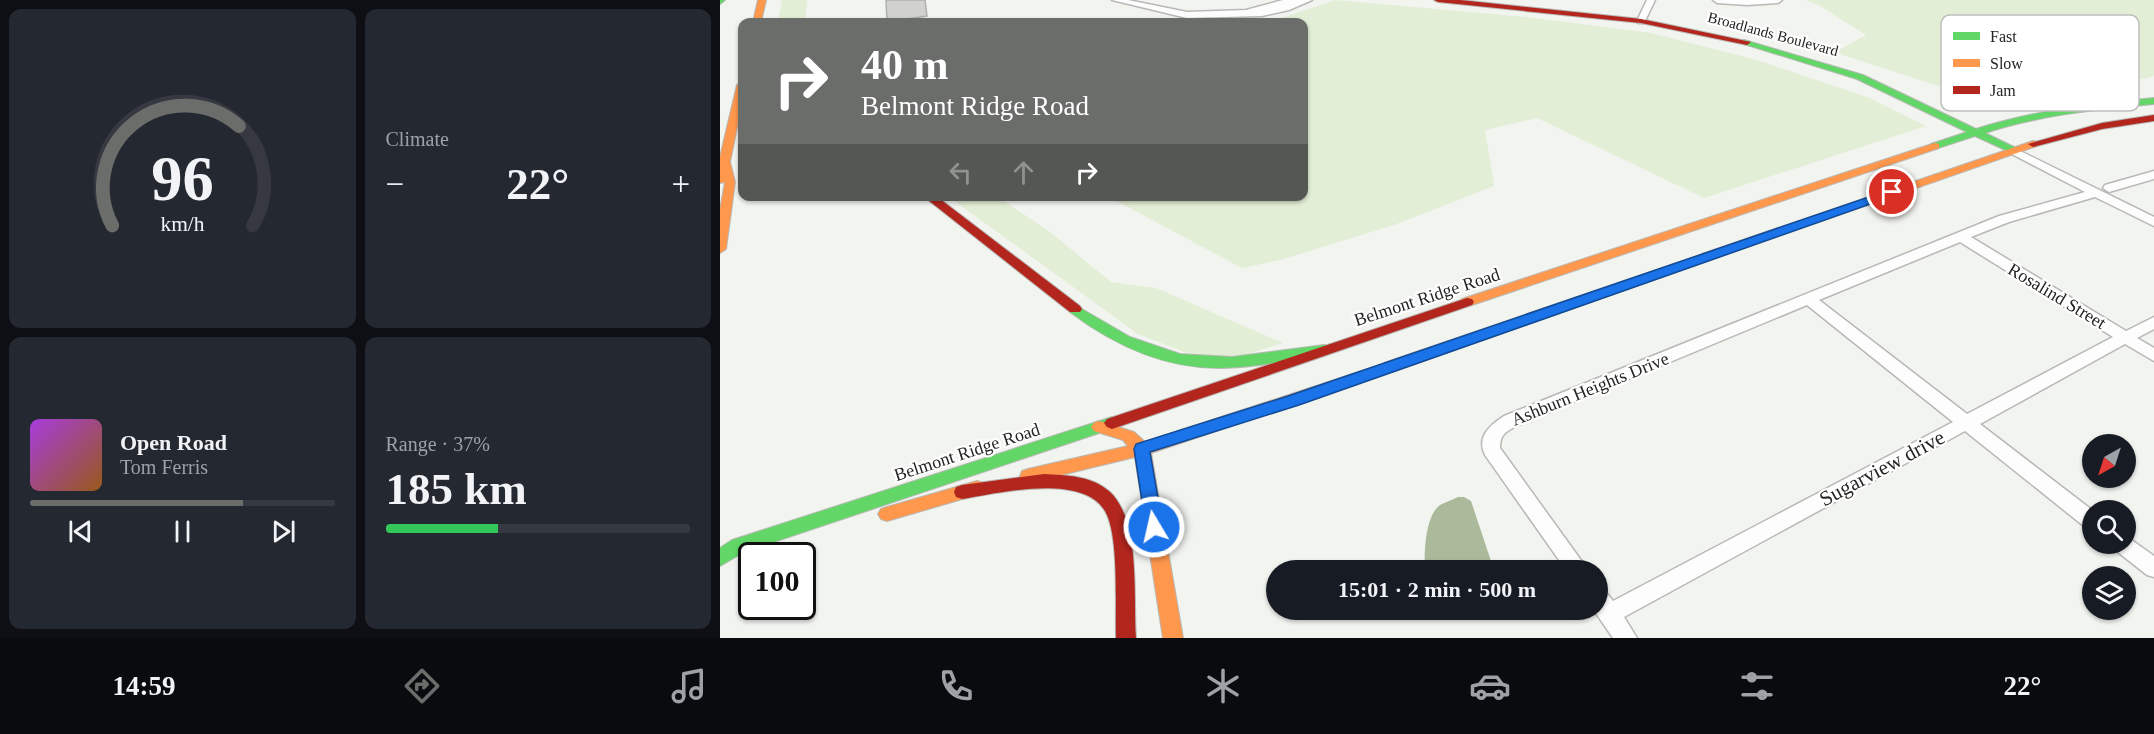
<!DOCTYPE html>
<html lang="en">
<head>
<meta charset="utf-8">
<style>
  :root { --surface:#171b24; --page:#242831; --text:#f1f3f6; --muted:#9ea1a6; --line:#363941; --accent:#6b6d6a }
  body { margin:0; font-family:Georgia,serif; background:var(--page); color:var(--text); height:100vh; display:flex; flex-direction:column; font-size:22px; white-space:nowrap }
  * { box-sizing:border-box; margin:0 }
  p { font-size:20px; color:var(--muted) }
  .icon { flex:none; width:33px; height:33px; fill:none; stroke:currentColor; stroke-width:2; stroke-linecap:round; stroke-linejoin:round }
  .map { position:relative; flex:1; overflow:hidden }
  .drawer { display:flex; flex-direction:column; gap:9px; padding:9px; background:#0d0f14; width:720px }
  .drawer>* { flex:none }
  .top-card { position:absolute; left:18px; top:18px; width:570px; height:183px; border-radius:12px; box-shadow:0 2px 4px #0004; background:#6b6d6a; color:#fff; overflow:hidden }
  .needle { width:39px; rotate:219deg }
  .buttons { position:absolute; left:1362px; top:434px; display:grid; gap:12px }
  .buttons a { display:grid; place-items:center; width:54px; height:54px; border-radius:50%; background:var(--surface); box-shadow:0 2px 4px #0004; font-size:30px }
  .speed { position:absolute; left:18px; top:542px; display:flex; gap:12px; font-size:30px; font-weight:700; text-align:center }
  .speed>* { display:grid; place-content:center; width:78px; height:78px; border-radius:50%; background:var(--surface); box-shadow:0 2px 4px #0004; line-height:1 }
  .speed .limit { border:3px solid #111; border-radius:9px; background:#fff; color:#111 }
  .pin { position:absolute; display:grid; place-items:center; width:51px; height:51px; color:#fff; margin:-26px; border:3px solid #fff; border-radius:50%; box-shadow:0 2px 6px #0007 }
  .me { position:absolute; width:66px; margin:-33px; rotate:351deg; stroke-linejoin:round; filter:drop-shadow(0 0 4px #0008) }
  .turn { display:flex; align-items:center; gap:21px; height:126px; padding:0 24px; font-size:27px }
  .turn .icon { width:78px; height:78px; stroke-width:2.5 }
  .turn b { display:block; font-size:42px; line-height:51px }
  .lanes { display:flex; align-items:center; height:57px; padding:0 24px; background:#0003; justify-content:center; gap:30px; direction:ltr }
  .lanes .off { opacity:.35 }
  .big { font-size:45px; font-weight:800; line-height:1.1 }
  .drawer .widget { flex:1; display:flex; flex-direction:column; justify-content:center; gap:9px; min-width:0; padding:0 21px; border-radius:12px; background:var(--page) }
  .drawer .dial { align-items:center; gap:0 }
  .dial svg { height:156px; overflow:visible; fill:none; stroke:var(--line); stroke-width:7; stroke-linecap:round; text-anchor:middle }
  .dial text { fill:var(--text); stroke:none }
  .song { display:flex; align-items:center; gap:18px }
  .cover { width:72px; height:72px; border-radius:9px; background:linear-gradient(135deg,hsl(280 70% 55%),hsl(30 70% 35%)) }
  .played { height:6px; border-radius:3px; background:linear-gradient(90deg,var(--accent) 70%,var(--line) 70%) }
  .keys { display:flex; justify-content:space-around; direction:ltr }
  .heat { display:flex; justify-content:space-between; align-items:center; font-size:33px; direction:ltr }
  .charge { height:9px; border-radius:4px; background:linear-gradient(90deg,#34c759 37%,var(--line) 0) }
  .drawer .tiles { flex:1; display:grid; gap:9px; grid-template-columns:repeat(2,1fr) }
  .trip { position:absolute; left:546px; top:560px; width:342px; height:60px; border-radius:30px; background:var(--surface); box-shadow:0 2px 4px #0004; font-weight:800; line-height:60px; text-align:center }
  .dock { display:flex; height:96px; justify-content:space-around; align-items:center; background:#090b0e; color:var(--muted) }
  .dock .icon { width:42px; height:42px }
  .dock .active { color:var(--accent) }
  .dock b { font-size:27px; color:var(--text) }
  main { display:flex; flex:1; min-height:0 }
  .map>svg:first-child { display:block }
  .green { fill:#e2eed5 }
  .water { fill:#aaba9b }
  .building { fill:#d1d2d0; stroke:#aeb0ad; stroke-width:1.5 }
  .lines { fill:none; stroke-linecap:round; stroke-linejoin:round }
  .street-casing { stroke:#b8b9b6; stroke-width:3 }
  .fast-casing { stroke:#b8b9b6; stroke-width:2 }
  .slow-casing { stroke:#b8b9b6; stroke-width:2 }
  .jam-casing { stroke:#b8b9b6; stroke-width:2 }
  .street { fill:#fdfdfd; fill-rule:evenodd }
  .fast { fill:#63d668; fill-rule:evenodd }
  .slow { fill:#ff974d; fill-rule:evenodd }
  .jam { fill:#b3261e; fill-rule:evenodd }
  .route { fill:#1a73e8; stroke:#114b97; stroke-width:1.5 }
  .labels { text-anchor:middle; dominant-baseline:central; stroke-width:4.5; stroke-linejoin:round; paint-order:stroke }
  .far-street-label { font-size:15px; fill:#232522; stroke:#fff }
  .street-label { font-size:18px; fill:#232522; stroke:#fff }
  .near-street-label { font-size:21px; fill:#232522; stroke:#fff }
  .key { fill:#fff; stroke:#bdbebd; stroke-width:1.5 }
  .key-label { font-size:16px; fill:#232522 }
</style>
</head>
<body>
<main>
<section class="drawer">
<div class="tiles">
<div class="widget dial"><svg viewBox="0 0 100 80">
<path d="M14 69A42 42 0 1 1 86 69"/>
<path d="M14 69A42 42 0 0 1 79 18" stroke="#6b6d6a"/>
<text x="50" y="56" font-size="32" font-weight="700">96</text>
<text x="50" y="72" font-size="11">km/h</text>
</svg></div>
<div class="widget"><p>Climate</p>
<div class="heat"><a>−</a><b class="big">22°</b><a>+</a></div>
</div>
<div class="widget">
<div class="song"><i class="cover"></i><div><b>Open Road</b><p>Tom Ferris</p></div></div>
<div class="played"></div>
<div class="keys"><svg class="icon" aria-label="previous" viewBox="0 0 24 24"><path d="M18 5L8 12l10 7zM5 5v14"/></svg><svg class="icon" aria-label="pause" viewBox="0 0 24 24"><path d="M8 5v14M16 5v14"/></svg><svg class="icon" aria-label="next" viewBox="0 0 24 24"><path d="M6 5l10 7-10 7zM19 5v14"/></svg></div>
</div>
<div class="widget"><p>Range · 37%</p><b class="big">185 km</b><div class="charge"></div></div>
</div>
</section>
<div class="map">
<svg width="1434" height="638" viewBox="0 0 1434 638">
  <rect width="100%" height="100%" fill="#f2f4f0"/>
  <g class="green">
    <path d="M 62,0 L 87,0 L 85,22 L 58,22 Z"/>
    <path d="M 615,0 L 807,17 L 931,33 L 1037,60 L 1147,97 L 1206,126 L 984,198 L 817,118 L 765,130 L 774,186 L 674,225 L 560,260 L 522,268 L 389,197 L 584,196 L 584,22 L 550,22 Z"/>
    <path d="M 1086,0 L 1434,0 L 1434,76 L 1392,87 L 1345,86 L 1276,105 L 1120,54 L 1117,51 L 1146,35 L 1100,6 Z"/>
    <path d="M 229,197 L 278,197 L 330,232 L 391,282 L 436,288 L 563,343 L 518,357 L 467,353 L 418,334 Z"/>
  </g>
  <path class="water" d="M 738,497 L 744,497 L 751,501 L 774,570 L 705,570 C 704,553 705,516 720,505 C 725,502 733,500 738,497 Z"/>
  <path class="building" d="M 166,0 L 205,0 L 207,16 L 167,22 Z"/>
  <g class="lines">
    <defs>
      <g id="street">
        <path d="M 392,0 L 408,0 L 467,12 L 526,10 L 563,0 L 592,0 L 569,10 L 542,16 L 467,18 Z"/>
        <path d="M 927,0 L 935,0 L 924,23 L 918,23 L 917,21 Z"/>
        <path d="M 993,0 L 1062,0 L 1058,3 L 1027,5 L 997,3 Z"/>
        <path d="M 1292,147 L 1434,217 L 1434,226 L 1375,197 L 1289,222 L 1251,237 L 1406,331 L 1434,317 L 1434,329 L 1417,338 L 1434,348 L 1434,361 L 1405,344 L 1260,424 L 1372,510 L 1372,529 L 1365,527 L 1245,431 L 904,617 L 917,638 L 893,638 L 873,609 L 878,609 L 878,588 L 885,591 L 893,601 L 1233,422 L 1087,305 L 796,426 C 785,432 780,435 780,448 L 868,570 L 846,570 L 765,455 C 756,437 770,425 784,416 L 1279,216 L 1365,192 L 1288,152 L 1286,150 ZM 1240,242 L 1393,337 L 1247,414 L 1099,300 Z"/>
        <path d="M 1434,171 L 1434,179 L 1389,192 L 1383,188 L 1385,185 Z"/>
        <path d="M 1406,536 L 1434,556 L 1434,577 L 1427,575 L 1394,549 L 1391,543 L 1406,543 Z"/>
      </g>
      <g id="fast">
        <path d="M 0,0 L 5,0 L 0,4 Z"/>
        <path d="M 1024,40 L 1143,75 L 1256,129 C 1314,110 1374,104 1434,98 L 1434,104 C 1377,109 1320,115 1265,133 L 1296,148 L 1296,152 L 1292,153 L 1255,136 L 1215,149 L 1211,148 L 1211,144 L 1247,132 L 1137,79 L 1024,44 Z"/>
        <path d="M 986,253 L 990,254 L 992,257 L 990,260 L 674,371 L 664,371 L 662,367 L 664,363 Z"/>
        <path d="M 355,305 L 410,337 L 460,354 L 512,357 L 604,345 L 609,346 L 611,350 L 609,354 L 604,355 C 569,360 534,368 499,368 C 443,368 394,345 350,312 L 348,309 Z"/>
        <path d="M 392,417 L 397,419 L 400,423 L 397,427 L 24,552 L 0,566 L 0,548 L 12,540 Z"/>
      </g>
      <g id="slow">
        <path d="M 38,0 L 46,0 L 41,22 L 33,22 Z"/>
        <path d="M 22,82 L 22,103 L 10,162 L 15,182 L 6,249 L 0,253 L 0,210 L 5,182 L 0,183 L 0,157 L 17,85 Z"/>
        <path d="M 1313,141 L 1317,142 L 1317,146 L 990,260 L 982,260 L 980,257 L 982,254 Z"/>
        <path d="M 1215,143 L 1219,144 L 1219,148 L 752,305 L 742,305 L 740,302 L 742,299 Z"/>
        <path d="M 669,362 L 674,363 L 676,367 L 674,371 L 431,453 L 463,638 L 443,638 L 415,457 L 308,483 L 302,481 L 300,476 L 302,471 L 308,469 L 408,446 L 403,440 L 374,431 L 371,427 L 374,423 L 379,421 L 414,432 L 425,442 Z"/>
        <path d="M 257,481 L 263,483 L 265,488 L 263,493 L 167,521 L 161,519 L 158,514 L 161,509 L 167,507 Z"/>
      </g>
      <g id="jam">
        <path d="M 714,0 L 740,0 L 921,19 L 1031,42 L 1027,45 L 921,23 L 718,2 Z"/>
        <path d="M 1434,115 L 1434,121 L 1382,129 L 1313,147 L 1308,144 L 1382,123 Z"/>
        <path d="M 203,196 L 216,196 L 360,306 L 362,309 L 360,312 L 350,312 Z"/>
        <path d="M 747,298 L 752,299 L 754,302 L 752,305 L 392,429 L 387,427 L 384,423 L 387,419 Z"/>
        <path d="M 324,474 C 346,475 373,476 390,492 C 421,521 413,597 416,638 L 396,638 C 395,607 399,542 387,515 C 368,471 278,493 242,499 L 236,497 L 234,492 L 236,487 L 242,485 Z"/>
      </g>
    </defs>
    <use href="#street" class="street-casing"/>
    <use href="#fast" class="fast-casing"/>
    <use href="#slow" class="slow-casing"/>
    <use href="#jam" class="jam-casing"/>
    <use href="#street" class="street"/>
    <use href="#fast" class="fast"/>
    <use href="#slow" class="slow"/>
    <use href="#jam" class="jam"/>
  </g>
  <path class="route" d="M 1172,189 L 1178,192 L 1176,195 L 579,405 L 430,452 L 443,527 L 441,533 L 434,535 L 428,533 L 426,527 L 414,449 L 416,444 L 568,396 Z"/>
  <g class="labels">
    <g class="far-street-label">
      <text transform="translate(1053 34) rotate(15)">Broadlands Boulevard</text>
    </g>
    <g class="street-label">
      <text transform="translate(1337 296) rotate(31)">Rosalind Street</text>
      <text transform="translate(707 297) rotate(-18)">Belmont Ridge Road</text>
      <text transform="translate(870 389) rotate(-22)">Ashburn Heights Drive</text>
      <text transform="translate(247 452) rotate(-18)">Belmont Ridge Road</text>
    </g>
    <g class="near-street-label">
      <text transform="translate(1162 468) rotate(-28)">Sugarview drive</text>
    </g>
  </g>
  <rect x="1221" y="15" width="198" height="96" rx="9" class="key"/>
  <rect x="1233" y="32" width="27" height="8" fill="#63d668"/>
  <rect x="1233" y="59" width="27" height="8" fill="#ff974d"/>
  <rect x="1233" y="86" width="27" height="8" fill="#b3261e"/>
  <g class="key-label">
    <text x="1270" y="42">Fast</text>
    <text x="1270" y="69">Slow</text>
    <text x="1270" y="96">Jam</text>
  </g>
</svg>
<div class="buttons">
<a><svg class="needle" viewBox="-14 -14 28 28"><path d="M0-13l5 13h-10z" fill="#e53935"/><path d="M0 13l5-13h-10z" fill="#9ea1a6"/></svg></a>
<a><svg class="icon" aria-label="search" viewBox="0 0 24 24"><circle cx="10" cy="10" r="6"/><path d="M15 15l6 6"/></svg></a>
<a><svg class="icon" aria-label="layers" viewBox="0 0 24 24"><path d="M12 4l9 5-9 5-9-5zM3 14l9 5 9-5"/></svg></a>
</div>
<div class="speed"><div class="limit">100</div></div>
<div class="pin" style="left:1172px;top:192px;background:#d93025"><svg class="icon" aria-label="arrive" viewBox="0 0 24 24"><path d="M6 21V4h12l-3 4 3 4H6"/></svg></div>
<svg class="me" style="left:434px;top:527px" viewBox="-20 -20 40 40"><circle r="17" fill="#1a73e8" stroke="#fff" stroke-width="3"/><path d="M0-11L8 9 0 5-8 9z" fill="#fff"/></svg>
<div class="trip">15:01 · 2 min · 500 m</div>
<div class="top-card">
<div class="turn"><svg class="icon" aria-label="right" viewBox="0 0 24 24"><path d="M7 20v-9h11M14 6l5 5-5 5"/></svg><div><b>40 m</b>Belmont Ridge Road</div></div>
<div class="lanes"><svg class="icon off" aria-label="left" viewBox="0 0 24 24"><path d="M17 20v-9H6M10 6l-5 5 5 5"/></svg><svg class="icon off" aria-label="ahead" viewBox="0 0 24 24"><path d="M12 20V5M6 11l6-6 6 6"/></svg><svg class="icon" aria-label="right" viewBox="0 0 24 24"><path d="M7 20v-9h11M14 6l5 5-5 5"/></svg></div>
</div>
</div>
</main>
<nav class="dock">
<b>14:59</b>
<svg class="icon active" aria-label="directions" viewBox="0 0 24 24"><path d="M12 3l9 9-9 9-9-9zM9 14v-3h6M13 9l2 2-2 2"/></svg>
<svg class="icon" aria-label="music" viewBox="0 0 24 24"><path d="M9 18V5l10-2v13"/><circle cx="6" cy="18" r="3"/><circle cx="16" cy="16" r="3"/></svg>
<svg class="icon" aria-label="phone" viewBox="0 0 24 24"><path d="M5 4h4l2 5-3 2q2 4 5 5l2-3 5 2v4C11 20 4 13 5 4z"/></svg>
<svg class="icon" aria-label="climate" viewBox="0 0 24 24"><path d="M12 3v18M4 7l16 10M4 17L20 7"/></svg>
<svg class="icon" aria-label="car" viewBox="0 0 24 24"><path d="M5 17H2v-5l4-1 3-4h7l3 4 3 1v5h-3M9 17h6M6 11h13"/><circle cx="7" cy="17" r="2"/><circle cx="17" cy="17" r="2"/></svg>
<svg class="icon" aria-label="filters" viewBox="0 0 24 24"><path d="M4 7h16M4 17h16"/><circle cx="9" cy="7" r="2"/><circle cx="15" cy="17" r="2"/></svg>
<b>22°</b>
</nav>
</body>
</html>
